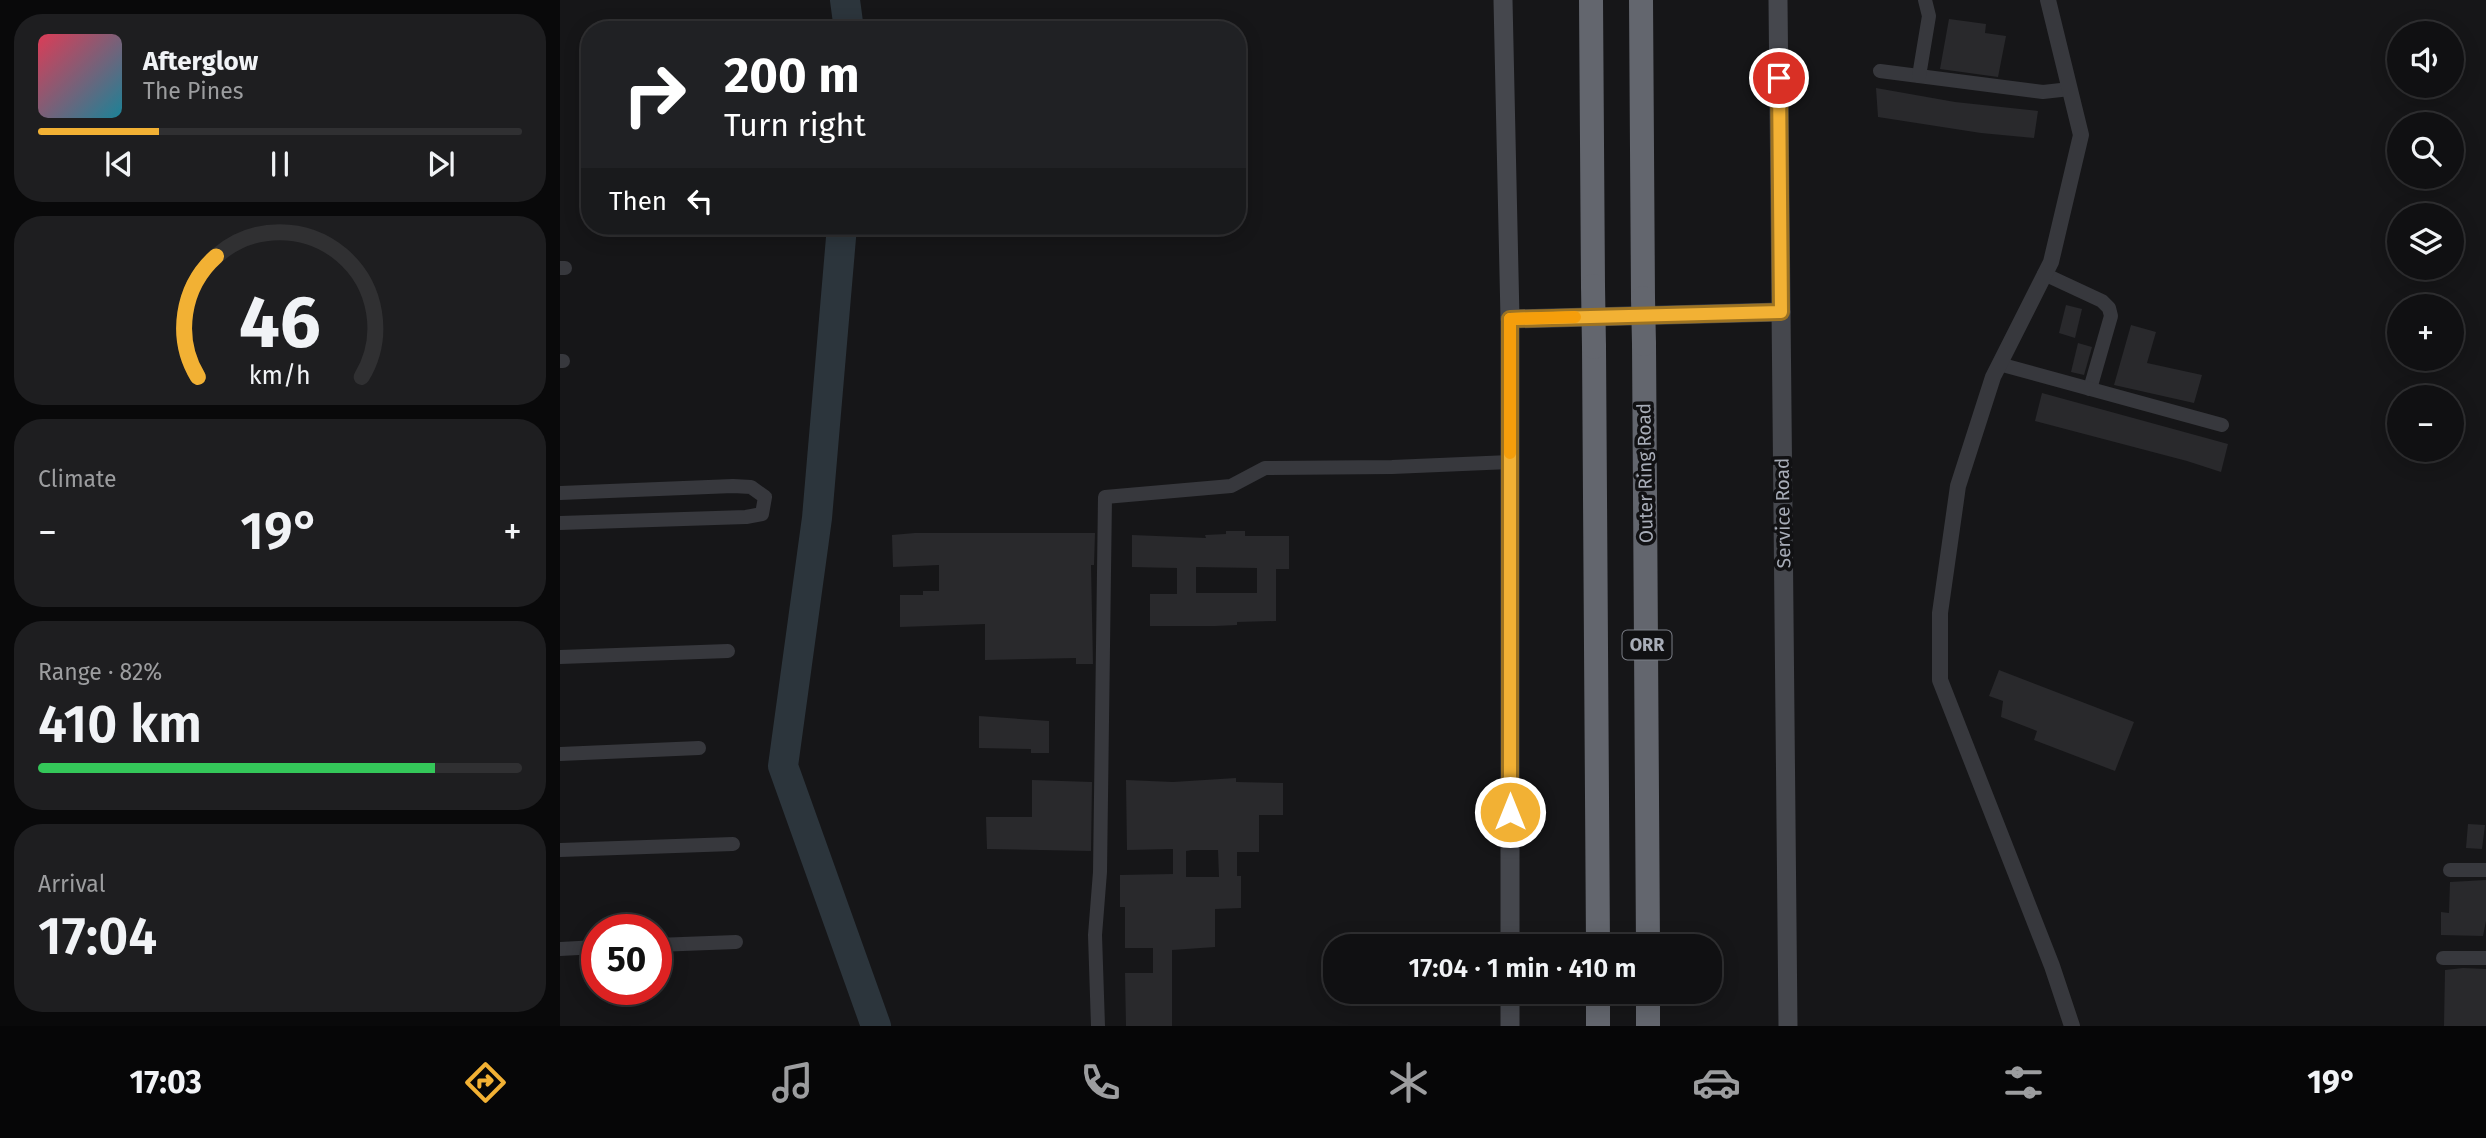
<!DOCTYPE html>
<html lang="en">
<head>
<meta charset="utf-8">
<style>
  :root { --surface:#101012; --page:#1e1e20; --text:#f1f3f6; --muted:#9c9d9f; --line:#303032; --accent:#f2b134 }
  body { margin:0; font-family:"Fira Sans",sans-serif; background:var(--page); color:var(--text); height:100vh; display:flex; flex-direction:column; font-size:26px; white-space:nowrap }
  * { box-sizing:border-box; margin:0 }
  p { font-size:23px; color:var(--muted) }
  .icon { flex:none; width:38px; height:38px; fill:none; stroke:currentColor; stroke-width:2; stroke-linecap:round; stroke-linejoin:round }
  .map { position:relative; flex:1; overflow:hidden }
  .drawer { display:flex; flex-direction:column; gap:14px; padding:14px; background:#09090a; width:560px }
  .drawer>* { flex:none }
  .hud { position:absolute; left:21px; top:21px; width:665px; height:214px; border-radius:28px; box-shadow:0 4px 18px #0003,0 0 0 2px var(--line); background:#202124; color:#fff; overflow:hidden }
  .tools { position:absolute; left:1827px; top:21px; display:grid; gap:14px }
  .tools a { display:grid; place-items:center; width:77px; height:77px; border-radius:50%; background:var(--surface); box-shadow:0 4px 18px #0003,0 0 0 2px var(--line); font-size:35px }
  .speed { position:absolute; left:21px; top:914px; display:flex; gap:14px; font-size:35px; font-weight:700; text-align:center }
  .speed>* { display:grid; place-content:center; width:91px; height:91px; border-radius:50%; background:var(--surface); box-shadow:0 4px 18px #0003,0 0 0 2px var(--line); line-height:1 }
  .speed .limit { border:10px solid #d22; background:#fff; color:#111 }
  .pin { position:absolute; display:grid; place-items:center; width:60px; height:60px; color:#fff; margin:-30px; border:4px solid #fff; border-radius:50%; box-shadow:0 2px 7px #0007 }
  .me { position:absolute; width:77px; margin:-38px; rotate:0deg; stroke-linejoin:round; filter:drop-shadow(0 0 5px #0008) }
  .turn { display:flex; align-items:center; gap:24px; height:147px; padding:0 28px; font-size:32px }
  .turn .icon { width:91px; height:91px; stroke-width:2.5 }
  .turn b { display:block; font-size:49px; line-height:60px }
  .then { display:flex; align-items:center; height:66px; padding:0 28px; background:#0003; gap:14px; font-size:26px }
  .big { font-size:52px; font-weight:600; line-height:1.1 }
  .drawer .widget { flex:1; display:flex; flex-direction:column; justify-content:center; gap:10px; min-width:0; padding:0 24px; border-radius:28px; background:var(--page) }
  .drawer .dial { align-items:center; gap:0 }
  .dial svg { height:182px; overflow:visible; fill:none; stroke:var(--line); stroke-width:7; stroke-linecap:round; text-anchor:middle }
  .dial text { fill:var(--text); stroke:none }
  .song { display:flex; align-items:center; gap:21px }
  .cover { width:84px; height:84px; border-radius:10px; background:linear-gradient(135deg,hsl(350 70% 55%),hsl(190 70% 35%)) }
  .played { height:7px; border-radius:4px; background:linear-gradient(90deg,var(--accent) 25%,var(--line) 25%) }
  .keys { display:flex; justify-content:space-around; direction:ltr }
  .heat { display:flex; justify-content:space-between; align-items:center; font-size:38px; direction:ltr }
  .charge { height:10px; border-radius:5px; background:linear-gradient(90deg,#34c759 82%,var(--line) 0) }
  .trip { position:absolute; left:763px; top:934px; width:399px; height:70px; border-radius:28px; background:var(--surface); box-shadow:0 4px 18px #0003,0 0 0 2px var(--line); font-weight:600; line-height:70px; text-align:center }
  .tab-bar { display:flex; height:112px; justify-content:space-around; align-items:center; background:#060607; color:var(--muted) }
  .tab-bar .icon { width:49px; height:49px }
  .tab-bar .selected { color:var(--accent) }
  .tab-bar b { font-size:32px; color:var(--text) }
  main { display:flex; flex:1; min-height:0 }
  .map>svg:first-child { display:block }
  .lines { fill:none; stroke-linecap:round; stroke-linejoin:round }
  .river { stroke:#2c353c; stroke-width:30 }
  .building { fill:#29292c; fill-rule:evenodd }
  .minor { stroke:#37383d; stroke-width:14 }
  .tertiary { stroke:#37383d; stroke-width:16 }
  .secondary { stroke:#45474d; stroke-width:19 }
  .motorway { stroke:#63666e; stroke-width:24 }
  .motorway-bridge { stroke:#63666e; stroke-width:24 }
  .route-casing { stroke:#9d7322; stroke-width:18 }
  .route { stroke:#f2b134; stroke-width:12 }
  .slow { stroke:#f59e0b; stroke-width:12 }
  .labels { text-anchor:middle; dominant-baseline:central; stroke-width:7; stroke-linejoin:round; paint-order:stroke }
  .shield { fill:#111113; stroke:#7b7e86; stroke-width:2 }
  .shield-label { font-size:18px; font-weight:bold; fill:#a8adb8 }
  .street-label { font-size:19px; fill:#a8adb8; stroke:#111113 }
</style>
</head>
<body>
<main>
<section class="drawer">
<div class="widget">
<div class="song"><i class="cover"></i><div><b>Afterglow</b><p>The Pines</p></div></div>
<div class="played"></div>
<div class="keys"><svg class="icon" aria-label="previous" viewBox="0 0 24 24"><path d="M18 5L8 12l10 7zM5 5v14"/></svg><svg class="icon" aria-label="pause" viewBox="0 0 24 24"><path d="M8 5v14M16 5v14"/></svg><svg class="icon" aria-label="next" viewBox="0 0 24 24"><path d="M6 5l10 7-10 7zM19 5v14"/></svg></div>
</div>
<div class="widget dial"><svg viewBox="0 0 100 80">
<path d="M14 69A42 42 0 1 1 86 69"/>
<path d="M14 69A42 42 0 0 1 22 16" stroke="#f2b134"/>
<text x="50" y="56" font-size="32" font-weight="700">46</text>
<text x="50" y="72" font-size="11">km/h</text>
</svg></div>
<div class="widget"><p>Climate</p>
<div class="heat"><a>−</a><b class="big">19°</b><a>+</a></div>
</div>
<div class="widget"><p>Range · 82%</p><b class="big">410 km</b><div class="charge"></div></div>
<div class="widget"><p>Arrival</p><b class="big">17:04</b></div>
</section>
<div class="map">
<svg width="1926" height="1026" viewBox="0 0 1926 1026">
  <rect width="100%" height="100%" fill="#161618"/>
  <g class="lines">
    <g class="river">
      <path d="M 285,0 L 289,30"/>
      <path d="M 282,226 L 257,518 L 223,766 L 316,1026"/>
    </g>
  </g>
  <g class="building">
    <path d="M 1389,19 L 1426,24 L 1425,33 L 1446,36 L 1438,77 L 1380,69 Z"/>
    <path d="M 1316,88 L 1395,102 L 1478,111 L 1474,138 L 1421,133 L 1318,117 Z"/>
    <path d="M 1506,305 L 1522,309 L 1515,338 L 1499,333 Z"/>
    <path d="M 1571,325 L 1596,332 L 1587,363 L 1642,375 L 1634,403 L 1554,385 Z"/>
    <path d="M 1518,343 L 1532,347 L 1524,375 L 1511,372 Z"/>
    <path d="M 1482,393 L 1668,444 L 1661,472 L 1627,461 L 1475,421 Z"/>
    <path d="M 666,531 L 685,531 L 685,536 L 729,536 L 729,569 L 716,569 L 716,621 L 677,622 L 677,625 L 655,626 L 590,626 L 590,594 L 617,594 L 617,568 L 572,567 L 572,535 L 646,538 L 645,535 L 666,534 ZM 636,567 L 697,568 L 697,593 L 636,593 Z"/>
    <path d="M 355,533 L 535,533 L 534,565 L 531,565 L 533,664 L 516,664 L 516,658 L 425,660 L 425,624 L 340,627 L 340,595 L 363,595 L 363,591 L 379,591 L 379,565 L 333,567 L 332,535 Z"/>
    <path d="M 1439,670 L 1574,722 L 1555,771 L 1474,740 L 1477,731 L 1441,717 L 1443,701 L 1429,696 Z"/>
    <path d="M 419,716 L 489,721 L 489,753 L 471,753 L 471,749 L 419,748 Z"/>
    <path d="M 676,778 L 676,782 L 723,783 L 723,815 L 699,815 L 699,852 L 677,852 L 677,876 L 681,876 L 681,908 L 655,909 L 655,947 L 612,950 L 612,1026 L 566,1026 L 565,973 L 593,973 L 593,948 L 565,948 L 565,907 L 560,907 L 560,875 L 613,874 L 613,849 L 567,850 L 566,780 L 613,782 ZM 632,850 L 658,850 L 659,877 L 626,877 L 626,851 Z"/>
    <path d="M 472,780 L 532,782 L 531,851 L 427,849 L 426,817 L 472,817 Z"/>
    <path d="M 1908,824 L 1925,825 L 1922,849 L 1906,848 Z"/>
    <path d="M 1926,880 L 1926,921 L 1923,936 L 1881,935 L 1881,912 L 1889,913 L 1890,882 Z"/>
    <path d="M 1903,968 L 1926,969 L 1926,1026 L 1884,1026 L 1885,970 Z"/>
  </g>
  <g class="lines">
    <g class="minor">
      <path d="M 1320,71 L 1483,92 L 1510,89"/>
      <path d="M 1359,76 L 1369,16 L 1365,0"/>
      <path d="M 0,268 L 5,268"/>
      <path d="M 1484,274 L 1542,301 L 1549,308 L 1551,316 L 1530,389"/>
      <path d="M 0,361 L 3,361"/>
      <path d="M 1439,364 L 1662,425"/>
      <path d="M 0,493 L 173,486 L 191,487 L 205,497 L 202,514 L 186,517 L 0,523"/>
      <path d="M 0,657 L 168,651"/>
      <path d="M 0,754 L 139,748"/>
      <path d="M 0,850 L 173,844"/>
      <path d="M 1890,870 L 1926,870"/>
      <path d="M 96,945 L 176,942"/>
      <path d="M 0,949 L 37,947"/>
      <path d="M 1883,958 L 1926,958"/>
      <path d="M 538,1026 L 535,935 L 540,872 L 545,497 L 671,486 L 705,468 L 832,467 L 950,462"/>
    </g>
    <path class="tertiary" d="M 1488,0 L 1521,135 L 1491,262 L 1433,377 L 1398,486 L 1380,613 L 1380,680 L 1492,966 L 1512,1026"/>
    <g class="secondary">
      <path d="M 943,0 L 950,319 L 950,947"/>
      <path d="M 1218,0 L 1228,1026"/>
      <path d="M 950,319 L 1221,312"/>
      <path d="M 950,1026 L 950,992"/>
    </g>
    <g class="motorway">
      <path d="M 1031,0 L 1033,286"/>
      <path d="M 1081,0 L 1083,298"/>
      <path d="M 1084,344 L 1088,947"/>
      <path d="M 1034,347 L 1038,947"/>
      <path d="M 1038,1026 L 1038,992"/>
      <path d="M 1088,1026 L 1088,992"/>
    </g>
    <g class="motorway-bridge">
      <path d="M 1033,286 L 1034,347"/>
      <path d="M 1083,298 L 1084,344"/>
    </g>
  </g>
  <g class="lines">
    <defs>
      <path id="route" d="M 950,812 L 950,319 L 1221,312 L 1219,78"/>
    </defs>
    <use href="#route" class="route-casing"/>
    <use href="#route" class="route"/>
    <path class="slow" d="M 950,453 L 950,319 L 1015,317"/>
  </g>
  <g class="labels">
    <rect class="shield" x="1062.5" y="630.5" width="49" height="29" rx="5"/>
    <g class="shield-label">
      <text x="1087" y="645">ORR</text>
    </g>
    <g class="street-label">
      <text transform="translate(1085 473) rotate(-91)">Outer Ring Road</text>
      <text transform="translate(1223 513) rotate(-91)">Service Road</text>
    </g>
  </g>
</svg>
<div class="tools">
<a><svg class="icon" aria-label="sound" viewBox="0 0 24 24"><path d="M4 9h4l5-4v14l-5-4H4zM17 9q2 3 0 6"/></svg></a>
<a><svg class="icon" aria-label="search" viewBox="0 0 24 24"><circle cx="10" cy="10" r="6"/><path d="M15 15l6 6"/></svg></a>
<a><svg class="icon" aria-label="layers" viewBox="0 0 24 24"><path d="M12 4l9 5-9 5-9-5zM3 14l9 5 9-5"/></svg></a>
<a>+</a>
<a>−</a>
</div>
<div class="speed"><div class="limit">50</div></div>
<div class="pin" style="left:1219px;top:78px;background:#d93025"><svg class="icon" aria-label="arrive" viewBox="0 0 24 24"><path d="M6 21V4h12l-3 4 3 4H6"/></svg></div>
<svg class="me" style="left:950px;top:812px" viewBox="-20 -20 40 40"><circle r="17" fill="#f2b134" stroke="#fff" stroke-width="3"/><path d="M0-11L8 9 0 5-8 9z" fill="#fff"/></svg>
<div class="trip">17:04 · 1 min · 410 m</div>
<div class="hud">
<div class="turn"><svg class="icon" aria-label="right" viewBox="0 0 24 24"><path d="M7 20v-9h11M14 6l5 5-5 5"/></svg><div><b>200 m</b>Turn right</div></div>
<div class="then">Then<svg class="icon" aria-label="left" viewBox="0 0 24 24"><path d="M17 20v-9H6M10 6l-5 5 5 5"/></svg></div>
</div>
</div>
</main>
<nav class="tab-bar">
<b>17:03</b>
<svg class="icon selected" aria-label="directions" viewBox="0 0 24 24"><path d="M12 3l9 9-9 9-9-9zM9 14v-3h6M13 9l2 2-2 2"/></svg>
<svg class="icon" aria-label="music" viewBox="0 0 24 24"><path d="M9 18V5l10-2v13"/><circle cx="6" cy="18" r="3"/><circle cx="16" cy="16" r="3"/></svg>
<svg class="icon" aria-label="phone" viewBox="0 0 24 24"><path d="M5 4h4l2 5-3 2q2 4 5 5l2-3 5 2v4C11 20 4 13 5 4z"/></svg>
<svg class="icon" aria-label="climate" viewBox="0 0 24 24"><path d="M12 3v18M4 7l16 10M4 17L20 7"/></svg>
<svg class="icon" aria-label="car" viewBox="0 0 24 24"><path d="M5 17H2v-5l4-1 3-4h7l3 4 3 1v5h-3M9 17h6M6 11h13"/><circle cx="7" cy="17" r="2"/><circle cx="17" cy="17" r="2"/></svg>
<svg class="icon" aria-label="filters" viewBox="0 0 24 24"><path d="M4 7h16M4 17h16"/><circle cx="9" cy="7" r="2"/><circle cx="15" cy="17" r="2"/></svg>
<b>19°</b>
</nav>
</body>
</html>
